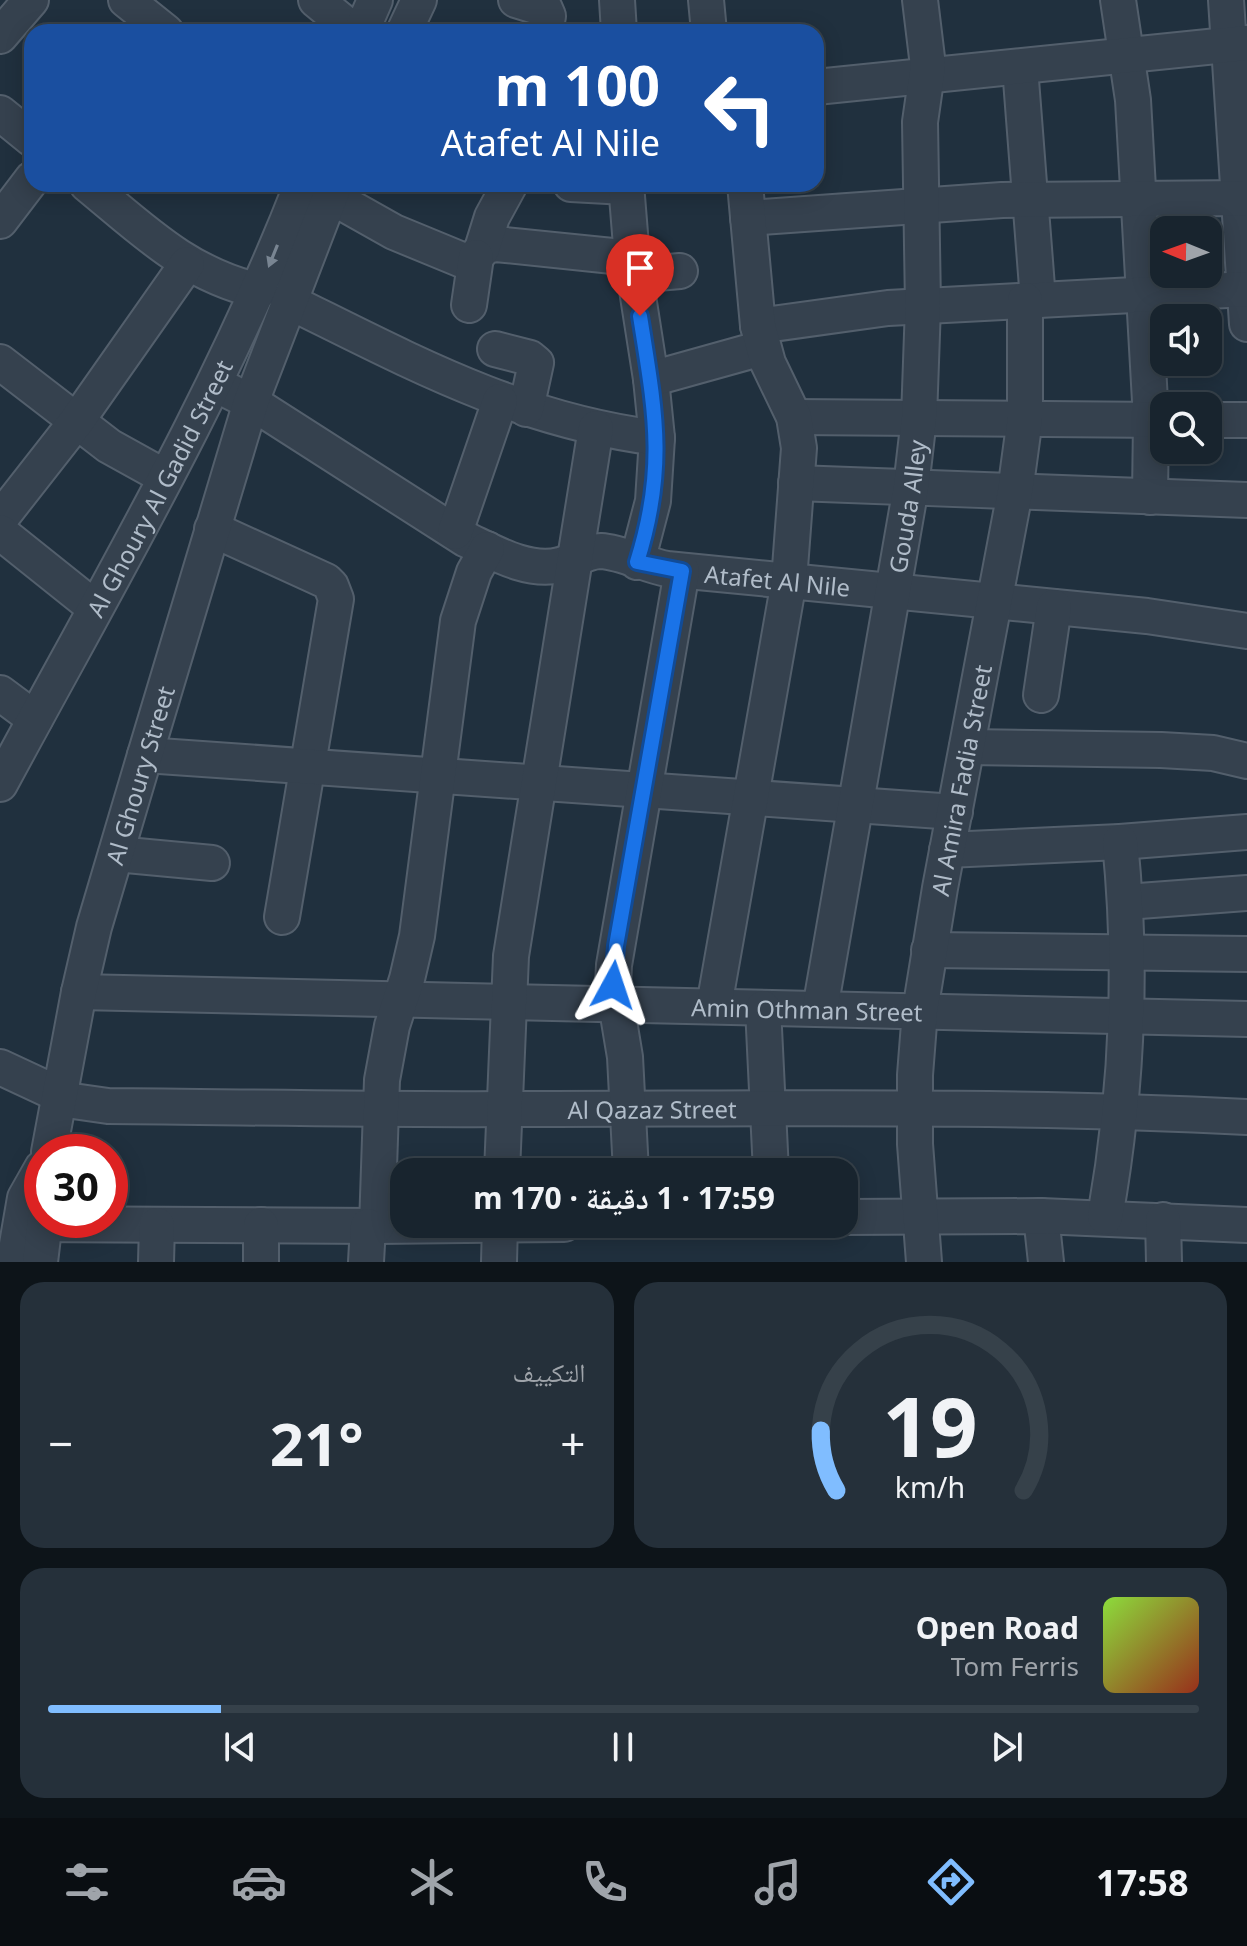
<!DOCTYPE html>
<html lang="ar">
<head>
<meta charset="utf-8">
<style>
  :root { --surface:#18242e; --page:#25303a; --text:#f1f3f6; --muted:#9fa4aa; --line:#36414a; --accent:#80bdff }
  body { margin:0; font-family:"Noto Sans","Noto Naskh Arabic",sans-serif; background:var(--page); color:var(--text); direction:rtl; height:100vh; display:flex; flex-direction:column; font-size:30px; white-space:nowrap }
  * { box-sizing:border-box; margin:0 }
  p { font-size:26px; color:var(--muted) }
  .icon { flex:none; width:44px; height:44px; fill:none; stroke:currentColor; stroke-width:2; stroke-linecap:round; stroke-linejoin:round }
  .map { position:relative; height:1262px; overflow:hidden; direction:ltr }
  .drawer { display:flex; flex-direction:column; gap:20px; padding:20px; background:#0d1419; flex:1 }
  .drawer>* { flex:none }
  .hud { position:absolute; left:24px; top:24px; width:800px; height:168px; border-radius:24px; box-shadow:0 4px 20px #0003,0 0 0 2px var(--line); direction:rtl; background:#1a4fa0; color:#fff; overflow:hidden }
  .needle { width:52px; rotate:271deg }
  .buttons { position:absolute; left:1150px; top:216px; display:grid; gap:16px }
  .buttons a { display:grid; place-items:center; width:72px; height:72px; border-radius:16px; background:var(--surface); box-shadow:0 4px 20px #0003,0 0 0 2px var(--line); font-size:40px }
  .speed { position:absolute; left:24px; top:1134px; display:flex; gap:16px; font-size:40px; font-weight:700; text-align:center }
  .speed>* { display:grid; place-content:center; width:104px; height:104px; border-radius:50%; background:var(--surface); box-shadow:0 4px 20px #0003,0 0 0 2px var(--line); line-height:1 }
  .speed .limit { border:12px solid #d22; background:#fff; color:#111 }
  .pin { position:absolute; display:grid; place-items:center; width:68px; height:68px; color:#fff; margin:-82px -34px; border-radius:50% 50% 50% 0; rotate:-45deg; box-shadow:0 0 8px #0007 }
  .pin .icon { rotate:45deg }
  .me { position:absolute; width:88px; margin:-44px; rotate:5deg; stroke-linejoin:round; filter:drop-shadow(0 0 6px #0008) }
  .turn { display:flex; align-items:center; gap:28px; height:168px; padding:0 32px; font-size:36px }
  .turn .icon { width:104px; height:104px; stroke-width:2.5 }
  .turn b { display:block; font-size:56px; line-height:68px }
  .big { font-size:60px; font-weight:700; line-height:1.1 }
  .drawer .widget { flex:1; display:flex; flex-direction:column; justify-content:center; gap:12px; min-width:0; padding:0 28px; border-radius:24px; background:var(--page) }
  .drawer .dial { align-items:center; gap:0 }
  .dial svg { height:208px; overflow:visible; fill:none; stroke:var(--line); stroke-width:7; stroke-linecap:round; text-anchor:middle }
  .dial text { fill:var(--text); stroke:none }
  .song { display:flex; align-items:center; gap:24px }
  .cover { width:96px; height:96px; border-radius:12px; background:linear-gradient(135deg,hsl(90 70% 55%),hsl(10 70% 35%)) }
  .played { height:8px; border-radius:4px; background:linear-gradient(90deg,var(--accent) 15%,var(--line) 15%) }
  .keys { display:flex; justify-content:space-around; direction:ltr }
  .heat { display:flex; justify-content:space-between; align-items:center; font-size:44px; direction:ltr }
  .drawer .tiles { flex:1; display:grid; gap:20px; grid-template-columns:1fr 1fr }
  .widget:last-child { grid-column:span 2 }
  .trip { position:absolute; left:390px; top:1158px; width:468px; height:80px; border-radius:24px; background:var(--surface); box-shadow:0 4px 20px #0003,0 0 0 2px var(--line); font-weight:700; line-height:80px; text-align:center; direction:rtl }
  .tab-bar { display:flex; height:128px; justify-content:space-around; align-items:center; background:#0a0e12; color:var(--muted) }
  .tab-bar .icon { width:56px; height:56px }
  .tab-bar .active { color:var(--accent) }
  .tab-bar b { font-size:36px; color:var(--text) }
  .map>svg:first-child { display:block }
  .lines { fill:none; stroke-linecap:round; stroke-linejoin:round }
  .minor-casing { stroke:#535f6c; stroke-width:38 }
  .minor { stroke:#35414e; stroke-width:34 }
  .oneway { fill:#798592 }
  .route-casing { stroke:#114b97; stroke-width:20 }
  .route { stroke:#1a73e8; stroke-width:14 }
  .labels { text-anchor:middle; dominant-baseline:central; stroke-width:8; stroke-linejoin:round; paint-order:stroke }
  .street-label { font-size:24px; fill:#b0bcc9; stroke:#1a2633 }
</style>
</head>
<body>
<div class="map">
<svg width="1247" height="1262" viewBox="0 0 1247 1262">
  <rect width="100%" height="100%" fill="#20303e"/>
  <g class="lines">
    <defs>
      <g id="minor">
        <path d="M 126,0 L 166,32"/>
        <path d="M 316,0 L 355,32"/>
        <path d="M 516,0 L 545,9 L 548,16 L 545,32"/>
        <path d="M 617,0 L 619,32"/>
        <path d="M 706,0 L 709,32"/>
        <path d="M 1118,0 L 1133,100 L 1151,419 L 1150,497"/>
        <path d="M 1226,0 L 1247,324"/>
        <path d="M 361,32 L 375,0"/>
        <path d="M 404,32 L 419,0"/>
        <path d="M 0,36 L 31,0"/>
        <path d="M 1020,67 L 1038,300"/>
        <path d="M 816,87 L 1247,43"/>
        <path d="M 0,113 L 32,139"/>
        <path d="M 87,184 C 143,230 186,274 259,291"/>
        <path d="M 571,184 L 626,187"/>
        <path d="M 626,184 L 632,258 L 651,379 L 657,438 L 653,501 L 637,562"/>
        <path d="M 330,196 L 394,232 L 462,260 L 472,260 L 486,246 L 496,244 L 632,258"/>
        <path d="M 748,218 L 1002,200 L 1247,198"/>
        <path d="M 0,221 L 32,179"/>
        <path d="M 482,249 L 492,217 L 510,184"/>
        <path d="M 634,275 L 680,271"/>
        <path d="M 288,301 C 412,362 517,420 657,438"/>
        <path d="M 469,305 L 476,257"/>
        <path d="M 758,326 L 888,308 L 1247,289"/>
        <path d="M 495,349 L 530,358 L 536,363 L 526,409"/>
        <path d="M 0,362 L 109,446 L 165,477"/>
        <path d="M 651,379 L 762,348"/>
        <path id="s1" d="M 215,384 L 251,402 L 465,539 C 493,552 528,573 560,565 C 574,561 586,551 601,551 C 621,552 646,565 667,569 L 1147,616 L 1247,631"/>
        <path d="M 794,417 L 1164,420"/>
        <path d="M 1208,420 L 1247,420"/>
        <path d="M 796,483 L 1247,500"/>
        <path d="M 0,519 L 76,422 L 187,264"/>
        <path d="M 212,529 L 326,581 L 331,586 L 336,599 L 282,917"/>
        <path d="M 0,532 L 95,608"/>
        <path d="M 455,532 L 500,401"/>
        <path d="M 0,693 L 35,719"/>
        <path d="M 1041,695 L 1054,607"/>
        <path d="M 967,747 L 1161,750 L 1213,753 L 1247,761"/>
        <path d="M 145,755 L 955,812"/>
        <path id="s2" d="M 0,784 C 106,587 221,393 302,184"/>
        <path d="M 947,850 L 1120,842 L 1247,832"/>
        <path d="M 116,854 L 212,863"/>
        <path d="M 1126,902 L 1247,893"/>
        <path d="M 929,950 L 1247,954"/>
        <path id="s3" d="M 79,992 L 1247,1019"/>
        <path d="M 714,1006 L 789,581 L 799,448 L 794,417 L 768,363 L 758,326 L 745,184"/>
        <path d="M 763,1008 L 771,1172"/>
        <path id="s4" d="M 820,1009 L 911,487 L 919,418 L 923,306 L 920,122 L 928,66 L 920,0"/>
        <path id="s5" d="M 0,1067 L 73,1101 L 108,1106 C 241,1107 375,1110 508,1109 C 754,1109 1001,1104 1247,1117"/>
        <path id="s6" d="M 49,1152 L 79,992 L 94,927 L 145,755 L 251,402 L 335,184"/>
        <path d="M 502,1172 L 511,956 L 596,428"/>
        <path d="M 631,1172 L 625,1057 L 613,985 L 614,965 L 682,571"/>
        <path d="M 1041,1216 L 1046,1262"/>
        <path d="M 844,1217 L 1041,1216 L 1247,1225"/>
        <path d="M 1105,1217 C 1127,1092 1133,969 1120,842"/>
        <path d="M 1163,1220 L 1164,1262"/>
        <path d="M 21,1224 L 377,1226 L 564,1224"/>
        <path d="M 377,1226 L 382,1080 L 392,1026 L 407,979 L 417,936 L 458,621 L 474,572 L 487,549"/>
        <path d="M 14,1262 L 25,1198 L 42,1168"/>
        <path d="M 40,1262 L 45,1220"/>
        <path d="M 156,1262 L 157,1225"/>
        <path d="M 261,1262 L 261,1225"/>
        <path d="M 366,1262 L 368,1226"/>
        <path d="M 499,1262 L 500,1224"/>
        <path id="s7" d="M 924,1262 L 915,1144 L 915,1075 L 920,1011 L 940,888 L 1015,492 L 1025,418 L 1025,300"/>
      </g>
    </defs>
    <use href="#minor" class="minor-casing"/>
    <use href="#minor" class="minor"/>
  </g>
  <defs><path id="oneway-solid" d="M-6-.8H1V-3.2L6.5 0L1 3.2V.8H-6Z" transform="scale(2)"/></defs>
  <use class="oneway" href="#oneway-solid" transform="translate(273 256) rotate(112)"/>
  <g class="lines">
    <defs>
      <path id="route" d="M 613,985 L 616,946 L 682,571 L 637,562 C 667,467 655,411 640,316"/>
    </defs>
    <use href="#route" class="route-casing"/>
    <use href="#route" class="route"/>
  </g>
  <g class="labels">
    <g class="street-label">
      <text stroke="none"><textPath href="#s2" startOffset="336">Al Ghoury Al Gadid Street</textPath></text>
      <text stroke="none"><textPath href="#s4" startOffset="510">Gouda Alley</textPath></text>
      <text stroke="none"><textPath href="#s1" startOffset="618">Atafet Al Nile</textPath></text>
      <text stroke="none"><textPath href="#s6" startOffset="388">Al Ghoury Street</textPath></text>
      <text stroke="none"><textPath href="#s7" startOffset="486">Al Amira Fadia Street</textPath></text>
      <text stroke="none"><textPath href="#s3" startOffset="728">Amin Othman Street</textPath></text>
      <text stroke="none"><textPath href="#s5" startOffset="660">Al Qazaz Street</textPath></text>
    </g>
  </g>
</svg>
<div class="buttons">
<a><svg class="needle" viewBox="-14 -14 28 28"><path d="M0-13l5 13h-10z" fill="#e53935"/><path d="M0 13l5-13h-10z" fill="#9fa4aa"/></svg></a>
<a><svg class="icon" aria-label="sound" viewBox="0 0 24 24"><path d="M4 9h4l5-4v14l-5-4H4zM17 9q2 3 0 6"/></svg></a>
<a><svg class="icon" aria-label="search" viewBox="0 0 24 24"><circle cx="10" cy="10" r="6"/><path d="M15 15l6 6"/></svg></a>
</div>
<div class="speed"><div class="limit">30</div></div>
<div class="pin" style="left:640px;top:316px;background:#d93025"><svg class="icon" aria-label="arrive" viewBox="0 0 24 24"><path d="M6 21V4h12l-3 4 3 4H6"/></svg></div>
<svg class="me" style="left:613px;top:985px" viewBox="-20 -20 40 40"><path d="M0-17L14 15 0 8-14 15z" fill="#1a73e8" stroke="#fff" stroke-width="4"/></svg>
<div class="trip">17:59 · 1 دقيقة · 170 m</div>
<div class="hud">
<div class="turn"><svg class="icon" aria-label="left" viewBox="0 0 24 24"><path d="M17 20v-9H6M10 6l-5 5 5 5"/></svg><div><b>100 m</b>Atafet Al Nile</div></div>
</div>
</div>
<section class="drawer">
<div class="tiles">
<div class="widget dial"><svg viewBox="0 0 100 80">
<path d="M14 69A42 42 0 1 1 86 69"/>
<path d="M14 69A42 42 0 0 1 8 46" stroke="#80bdff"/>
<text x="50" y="56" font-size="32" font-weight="700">19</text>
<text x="50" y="72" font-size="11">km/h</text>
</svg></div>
<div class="widget"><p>التكييف</p>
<div class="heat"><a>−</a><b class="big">21°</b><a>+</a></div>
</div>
<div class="widget">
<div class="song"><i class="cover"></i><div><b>Open Road</b><p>Tom Ferris</p></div></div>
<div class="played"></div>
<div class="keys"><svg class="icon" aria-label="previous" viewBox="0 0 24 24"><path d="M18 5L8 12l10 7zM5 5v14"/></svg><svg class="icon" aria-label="pause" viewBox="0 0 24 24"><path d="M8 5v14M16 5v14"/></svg><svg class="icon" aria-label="next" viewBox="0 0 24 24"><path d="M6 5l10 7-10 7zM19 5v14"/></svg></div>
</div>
</div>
</section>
<nav class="tab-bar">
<b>17:58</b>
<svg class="icon active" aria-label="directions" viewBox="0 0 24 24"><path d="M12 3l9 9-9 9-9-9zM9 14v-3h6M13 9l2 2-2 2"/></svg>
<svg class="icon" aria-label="music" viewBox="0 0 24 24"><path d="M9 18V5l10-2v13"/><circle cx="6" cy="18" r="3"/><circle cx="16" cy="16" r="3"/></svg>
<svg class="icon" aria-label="phone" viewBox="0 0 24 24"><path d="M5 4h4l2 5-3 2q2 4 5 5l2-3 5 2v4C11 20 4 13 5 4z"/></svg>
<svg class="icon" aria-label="climate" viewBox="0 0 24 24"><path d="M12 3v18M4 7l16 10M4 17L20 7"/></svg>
<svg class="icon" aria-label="car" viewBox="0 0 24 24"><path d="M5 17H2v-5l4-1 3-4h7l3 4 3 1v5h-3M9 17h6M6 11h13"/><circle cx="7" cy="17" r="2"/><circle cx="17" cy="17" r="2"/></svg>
<svg class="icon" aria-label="filters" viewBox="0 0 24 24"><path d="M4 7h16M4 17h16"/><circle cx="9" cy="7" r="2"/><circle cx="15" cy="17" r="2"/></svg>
</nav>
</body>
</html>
